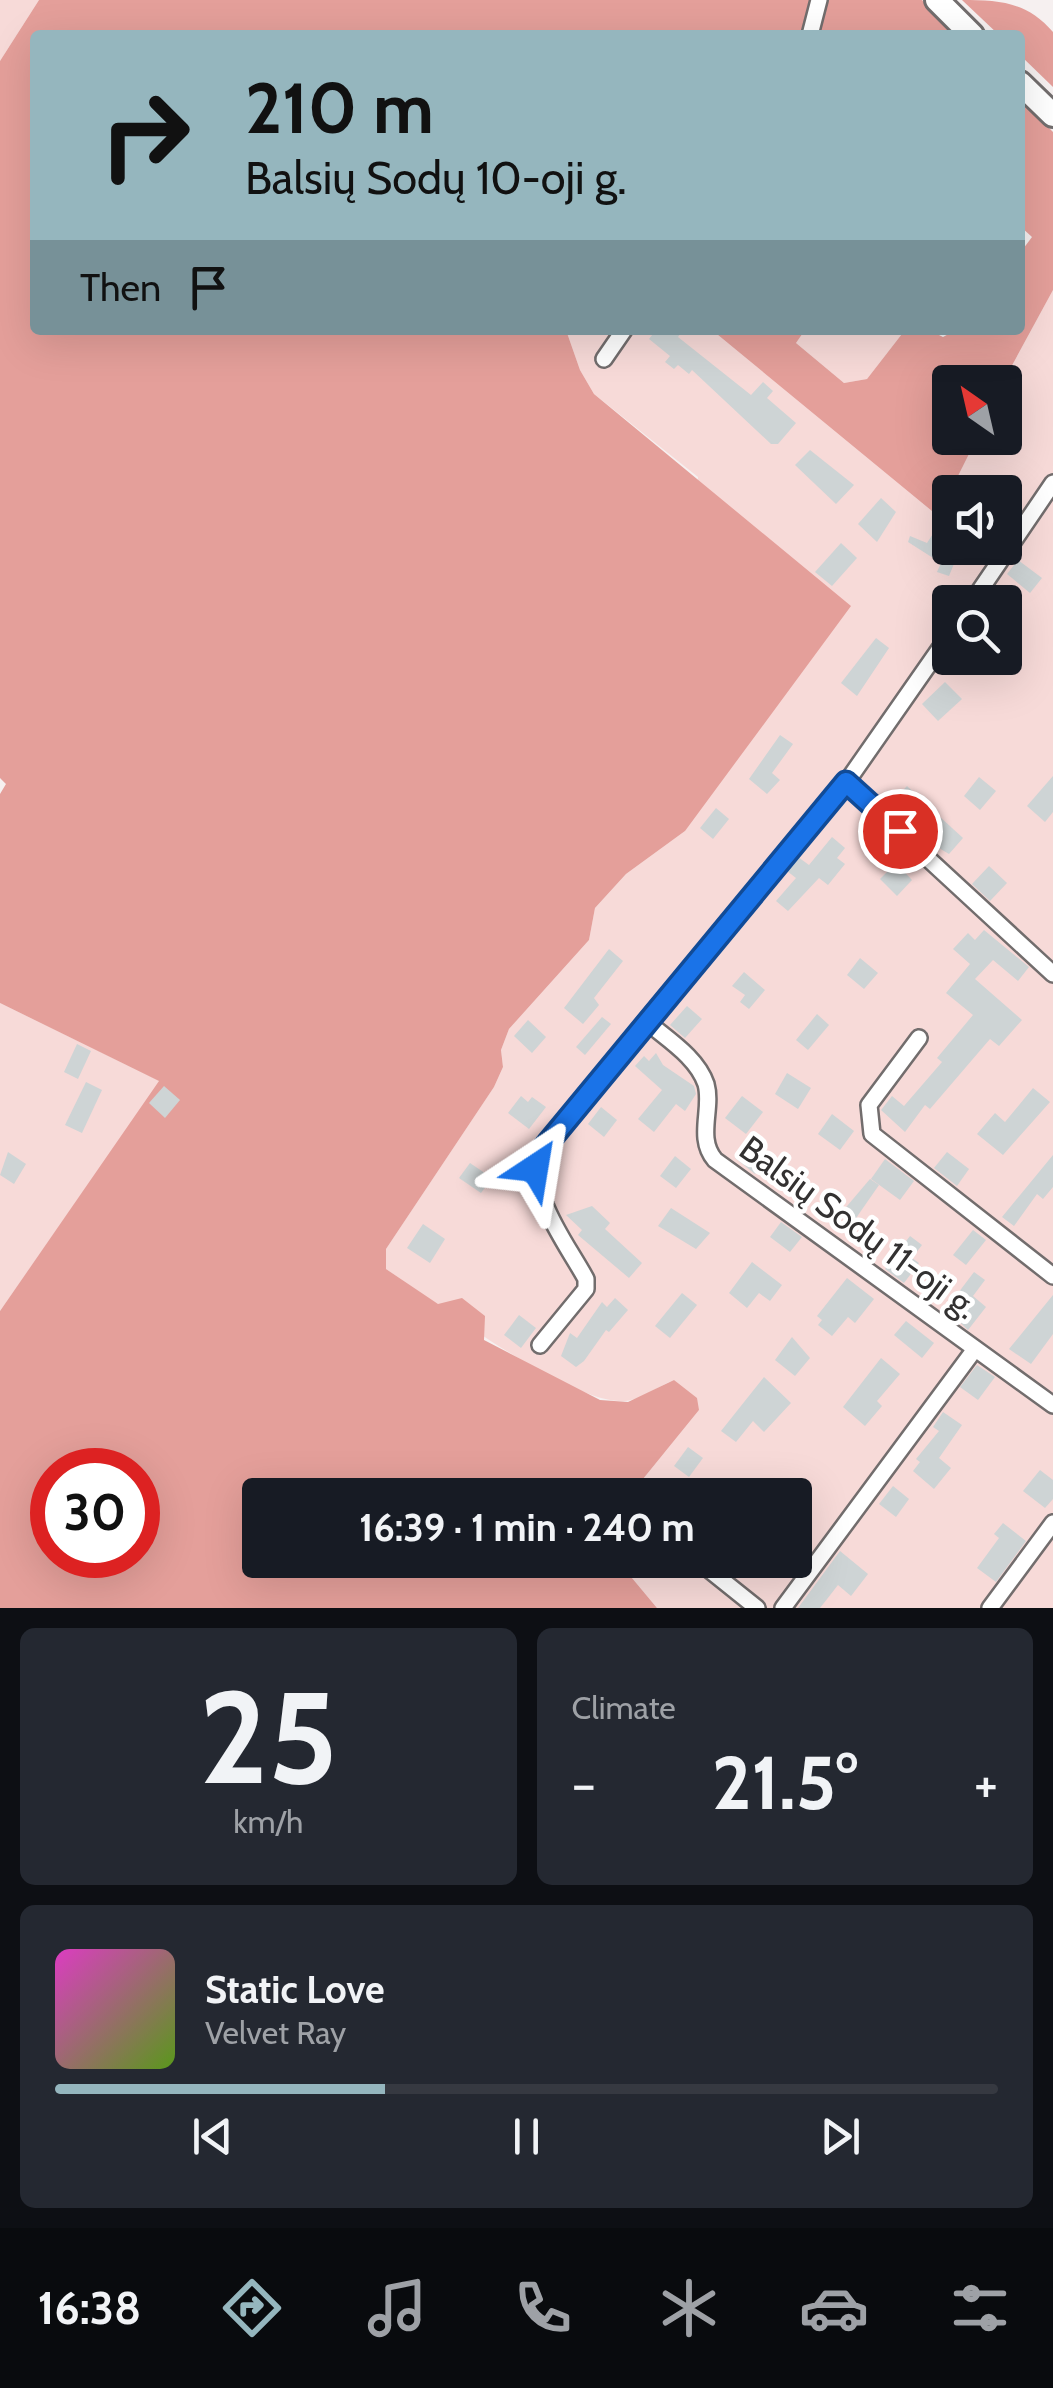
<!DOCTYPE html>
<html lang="en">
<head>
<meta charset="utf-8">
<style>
  :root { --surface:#171b24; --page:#242831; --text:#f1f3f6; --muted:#9ea1a6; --line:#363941; --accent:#95b6be }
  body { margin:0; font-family:Cabin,sans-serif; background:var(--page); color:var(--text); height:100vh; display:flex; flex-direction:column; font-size:38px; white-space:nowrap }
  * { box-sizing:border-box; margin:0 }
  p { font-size:32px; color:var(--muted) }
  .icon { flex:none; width:55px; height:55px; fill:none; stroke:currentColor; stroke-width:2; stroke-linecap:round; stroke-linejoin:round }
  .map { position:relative; height:1608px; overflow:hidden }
  .drawer { display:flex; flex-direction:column; gap:20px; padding:20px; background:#0d0f14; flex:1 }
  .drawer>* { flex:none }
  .guide { position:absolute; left:30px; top:30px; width:995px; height:305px; border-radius:10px; box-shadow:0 10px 40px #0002; background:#95b6be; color:#111; overflow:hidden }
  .needle { width:65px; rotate:326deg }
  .fabs { position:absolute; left:932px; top:365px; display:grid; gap:20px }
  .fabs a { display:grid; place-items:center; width:90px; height:90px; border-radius:10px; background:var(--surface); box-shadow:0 10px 40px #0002; font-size:50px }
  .speed { position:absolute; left:30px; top:1448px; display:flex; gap:20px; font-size:50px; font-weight:700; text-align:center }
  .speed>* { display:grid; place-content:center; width:130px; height:130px; border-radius:50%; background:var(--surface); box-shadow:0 10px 40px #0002; line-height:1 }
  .speed .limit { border:15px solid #d22; background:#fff; color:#111 }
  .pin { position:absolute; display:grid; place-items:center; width:85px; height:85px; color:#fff; margin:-42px; border:5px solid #fff; border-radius:50%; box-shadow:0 2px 10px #0007 }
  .me { position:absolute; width:110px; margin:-55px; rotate:33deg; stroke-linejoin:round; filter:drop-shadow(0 0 8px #0008) }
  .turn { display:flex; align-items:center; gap:35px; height:210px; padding:0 50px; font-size:45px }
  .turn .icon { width:130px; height:130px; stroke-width:2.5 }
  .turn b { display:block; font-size:70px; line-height:85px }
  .then { display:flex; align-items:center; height:95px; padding:0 50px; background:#0003; gap:20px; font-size:38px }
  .big { font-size:75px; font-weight:700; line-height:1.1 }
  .drawer .widget { flex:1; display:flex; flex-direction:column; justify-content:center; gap:15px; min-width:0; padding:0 35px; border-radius:15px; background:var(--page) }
  .drawer .dial { align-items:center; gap:0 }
  .dial b { font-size:130px; line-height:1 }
  .song { display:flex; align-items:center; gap:30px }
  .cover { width:120px; height:120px; border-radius:15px; background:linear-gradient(135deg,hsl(310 70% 55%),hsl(90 70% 35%)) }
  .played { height:10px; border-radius:5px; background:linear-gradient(90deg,var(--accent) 35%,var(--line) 35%) }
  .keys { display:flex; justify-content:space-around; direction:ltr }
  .heat { display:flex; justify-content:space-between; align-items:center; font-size:55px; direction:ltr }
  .drawer .tiles { flex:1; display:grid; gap:20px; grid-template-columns:1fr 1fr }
  .widget:last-child { grid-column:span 2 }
  .trip { position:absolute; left:242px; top:1478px; width:570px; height:100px; border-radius:10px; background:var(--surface); box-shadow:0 10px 40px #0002; font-weight:700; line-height:100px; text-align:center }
  .tab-bar { display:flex; height:160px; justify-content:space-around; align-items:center; background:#090b0e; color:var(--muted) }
  .tab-bar .icon { width:70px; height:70px }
  .tab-bar .selected { color:var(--accent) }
  .tab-bar b { font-size:45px; color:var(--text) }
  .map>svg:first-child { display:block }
  .green { fill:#f7dad8; fill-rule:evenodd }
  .forest { fill:#e49f9a; fill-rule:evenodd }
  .building { fill:#ced4d5 }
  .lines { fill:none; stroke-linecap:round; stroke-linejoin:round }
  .minor-casing { stroke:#726d6d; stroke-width:20 }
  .secondary-casing { stroke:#726d6d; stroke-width:28 }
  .minor { stroke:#fff; stroke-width:15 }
  .secondary { stroke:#fff; stroke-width:22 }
  .route-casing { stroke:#114b97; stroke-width:25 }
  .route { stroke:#1a73e8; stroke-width:18 }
  .labels { text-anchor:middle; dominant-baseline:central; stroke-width:9; stroke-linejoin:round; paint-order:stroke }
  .street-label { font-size:35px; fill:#333131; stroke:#fff }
</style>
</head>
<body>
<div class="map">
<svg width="1053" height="1608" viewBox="0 0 1053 1608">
  <rect width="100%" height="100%" fill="#f6f0f0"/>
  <g class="green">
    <path d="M 0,0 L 39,0 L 0,61 Z"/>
    <path d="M 1053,290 L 1053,1608 L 657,1608 L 617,1560 L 795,1560 L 795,1495 L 630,1495 L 699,1410 L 674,1380 C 659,1386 640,1400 625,1401 C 571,1406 434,1301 386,1269 L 386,1249 L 494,1087 L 503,1067 L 501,1050 L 509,1029 L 589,940 L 595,908 L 626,874 L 685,831 L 698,477 L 594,394 L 580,370 L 566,330 L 712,330 L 938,516 L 977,438 L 1005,438 L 1003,382 ZM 950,492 L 1005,492 L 1005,548 L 950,548 ZM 950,602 L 1005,602 L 1005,658 L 950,658 Z"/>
    <path d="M 805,330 L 905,330 L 867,379 L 844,383 L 796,343 Z"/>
    <path d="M 0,1003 L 160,1081 L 0,1311 Z"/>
  </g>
  <g class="forest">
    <path d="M 39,0 L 922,0 L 956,35 L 35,35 L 35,330 L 566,330 L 580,370 L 594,394 L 851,606 L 685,831 L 626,874 L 595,908 L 589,940 L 509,1029 L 501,1050 L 503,1067 L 494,1087 L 386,1249 L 386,1269 L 438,1304 L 462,1298 L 485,1316 L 484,1340 L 600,1400 L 628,1402 L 674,1380 L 697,1398 L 699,1410 L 630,1495 L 260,1495 L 260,1560 L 617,1560 L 657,1608 L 0,1608 L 0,1311 L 159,1081 L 0,1003 L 0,794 L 6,784 L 0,778 L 0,61 ZM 52,1470 L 138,1470 L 138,1555 L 52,1555 Z"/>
    <path d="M 962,0 C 1000,0 1027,2 1053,32 L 1053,87 L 1020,55 L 1020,35 L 999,35 Z"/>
    <path d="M 1020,99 L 1053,132 L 1053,290 L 1003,382 L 950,382 L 950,438 L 977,438 L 938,516 L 712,330 L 805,330 L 796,343 L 844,383 L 867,379 L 905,330 L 929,330 L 943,337 L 956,330 L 1020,330 L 1020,253 L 1032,237 L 1020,226 Z"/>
  </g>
  <g class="building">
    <path d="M 656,330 L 683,330 L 678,337 L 751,395 L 763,382 L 773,391 L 767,398 L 796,423 L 778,444 L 771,444 L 692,370 L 689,374 L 678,365 L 674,369 L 665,362 L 670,356 L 649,339 Z"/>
    <path d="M 810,450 L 854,485 L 836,504 L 795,465 Z"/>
    <path d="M 881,498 L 896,512 L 877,542 L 858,524 Z"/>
    <path d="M 938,526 L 950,533 L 943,549 L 958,554 L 949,576 L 937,572 L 941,563 L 908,542 L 910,536 L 927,543 Z"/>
    <path d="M 841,543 L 857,558 L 832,586 L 815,572 Z"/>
    <path d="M 1018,560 L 1042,578 L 1030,593 L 1007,574 Z"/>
    <path d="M 876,638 L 889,648 L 857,696 L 841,683 Z"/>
    <path d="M 945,682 L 962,699 L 938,721 L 922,704 Z"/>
    <path d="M 780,735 L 793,744 L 772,773 L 780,780 L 767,794 L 749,779 Z"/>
    <path d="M 1053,776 L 1053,812 L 1045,822 L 1027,806 Z"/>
    <path d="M 979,777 L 996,791 L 980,810 L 964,796 Z"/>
    <path d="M 907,786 L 923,801 L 909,816 L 893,801 Z"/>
    <path d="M 716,808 L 729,819 L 713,839 L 700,828 Z"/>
    <path d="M 940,817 L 963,838 L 949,854 L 922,838 Z"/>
    <path d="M 832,837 L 845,848 L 837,858 L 845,864 L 828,885 L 819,878 L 788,911 L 776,901 L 796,878 L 787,871 L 798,857 L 809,865 Z"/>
    <path d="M 896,863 L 912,880 L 897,896 L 880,879 Z"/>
    <path d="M 989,866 L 1007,883 L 990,901 L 972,884 Z"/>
    <path d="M 984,930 L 1029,967 L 1018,981 L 993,960 L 975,979 L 1022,1020 L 999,1046 L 990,1039 L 930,1109 L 925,1105 L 905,1132 L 881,1110 L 892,1096 L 904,1106 L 942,1062 L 937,1058 L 973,1015 L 946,993 L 970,964 L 953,949 L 968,933 L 975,940 Z"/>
    <path d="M 609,949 L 623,961 L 594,998 L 599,1005 L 583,1024 L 564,1008 Z"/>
    <path d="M 860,958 L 878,973 L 864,989 L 847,975 Z"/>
    <path d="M 744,972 L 765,990 L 749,1009 L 740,1002 L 745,995 L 732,986 Z"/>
    <path d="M 687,1006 L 702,1019 L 685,1038 L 670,1025 Z"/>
    <path d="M 817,1014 L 829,1025 L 808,1050 L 796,1040 Z"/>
    <path d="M 602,1017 L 611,1024 L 585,1055 L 576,1047 Z"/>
    <path d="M 528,1020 L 546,1037 L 532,1053 L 514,1036 Z"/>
    <path d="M 77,1044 L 91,1051 L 78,1079 L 64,1072 Z"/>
    <path d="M 656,1053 L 663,1065 L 694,1086 L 696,1094 L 685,1111 L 676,1104 L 654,1132 L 638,1119 L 662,1090 L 635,1066 L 644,1056 L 649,1061 Z"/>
    <path d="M 787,1073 L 811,1088 L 798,1109 L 775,1094 Z"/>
    <path d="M 86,1082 L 102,1090 L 82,1133 L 65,1125 Z"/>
    <path d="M 164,1086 L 180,1100 L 165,1118 L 149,1103 Z"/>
    <path d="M 1033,1088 L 1050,1102 L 1003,1155 L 977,1134 L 995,1113 L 1005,1122 Z"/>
    <path d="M 521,1096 L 528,1102 L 532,1097 L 546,1107 L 529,1129 L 508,1113 Z"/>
    <path d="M 742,1096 L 763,1112 L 746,1134 L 725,1118 Z"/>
    <path d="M 601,1107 L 617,1120 L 604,1137 L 588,1124 Z"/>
    <path d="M 832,1114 L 854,1131 L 840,1150 L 818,1134 Z"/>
    <path d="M 748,1141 L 768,1157 L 755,1174 L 735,1158 Z"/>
    <path d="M 8,1152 L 26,1164 L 14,1184 L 0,1175 Z"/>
    <path d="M 947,1152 L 969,1169 L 957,1186 L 934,1168 Z"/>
    <path d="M 1053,1155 L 1053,1187 L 1043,1199 L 1037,1194 L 1014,1226 L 1002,1217 Z"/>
    <path d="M 675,1156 L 691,1169 L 676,1188 L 660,1176 Z"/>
    <path d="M 885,1159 L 914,1181 L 900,1200 L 871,1179 Z"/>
    <path d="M 470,1163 L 492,1178 L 481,1193 L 459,1178 Z"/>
    <path d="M 870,1179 L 879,1185 L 854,1221 L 842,1212 Z"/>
    <path d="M 592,1206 L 610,1223 L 605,1229 L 642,1263 L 629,1278 L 578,1235 L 582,1230 L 566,1215 Z"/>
    <path d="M 671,1208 L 710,1233 L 696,1249 L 658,1226 Z"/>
    <path d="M 781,1222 L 802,1237 L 790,1252 L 770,1237 Z"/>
    <path d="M 423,1224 L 445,1239 L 430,1263 L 407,1248 Z"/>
    <path d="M 973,1230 L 986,1240 L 966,1265 L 953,1255 Z"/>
    <path d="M 910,1236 L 922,1245 L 912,1258 L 919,1263 L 904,1283 L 885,1269 Z"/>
    <path d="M 752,1262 L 782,1285 L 770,1301 L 759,1293 L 747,1308 L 729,1293 Z"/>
    <path d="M 974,1272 L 985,1280 L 973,1296 L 986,1307 L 968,1330 L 946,1309 Z"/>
    <path d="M 847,1278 L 874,1299 L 855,1323 L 848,1317 L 832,1336 L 818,1325 L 822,1320 L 817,1316 Z"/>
    <path d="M 682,1293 L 697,1305 L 670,1338 L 655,1326 Z"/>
    <path d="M 1053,1295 L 1053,1334 L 1031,1364 L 1009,1349 Z"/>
    <path d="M 615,1298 L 628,1310 L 609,1332 L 606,1330 L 584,1361 L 576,1367 L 561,1356 L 570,1333 L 577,1338 L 602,1302 L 607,1307 Z"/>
    <path d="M 519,1315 L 536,1328 L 521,1348 L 504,1335 Z"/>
    <path d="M 906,1321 L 934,1343 L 922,1358 L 894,1335 Z"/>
    <path d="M 792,1337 L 810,1358 L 795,1376 L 775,1360 Z"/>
    <path d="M 881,1358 L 900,1374 L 877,1401 L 882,1406 L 865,1426 L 843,1407 Z"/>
    <path d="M 977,1365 L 995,1377 L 978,1400 L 960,1387 Z"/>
    <path d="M 764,1377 L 791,1403 L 764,1432 L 753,1421 L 736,1442 L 721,1431 Z"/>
    <path d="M 943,1412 L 962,1425 L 939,1458 L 951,1468 L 934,1489 L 913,1471 L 920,1462 L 916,1459 L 939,1431 L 933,1427 Z"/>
    <path d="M 688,1447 L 703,1458 L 689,1477 L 674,1466 Z"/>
    <path d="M 1040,1470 L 1053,1480 L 1053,1499 L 1045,1508 L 1023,1491 Z"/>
    <path d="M 893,1486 L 909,1499 L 896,1517 L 879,1504 Z"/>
    <path d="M 1003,1523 L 1026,1541 L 996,1582 L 977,1568 L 999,1538 L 994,1534 Z"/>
    <path d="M 840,1551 L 868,1574 L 851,1596 L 838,1585 L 820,1608 L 798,1608 Z"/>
  </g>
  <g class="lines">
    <defs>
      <g id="minor">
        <path d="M 810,35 L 819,0"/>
        <path d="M 604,359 L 624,330"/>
        <path d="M 972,602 L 1053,483"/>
        <path d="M 950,634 L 846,783 L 646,1021 C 667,1039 697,1057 706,1084 C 713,1109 696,1138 715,1160 L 1053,1405"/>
        <path d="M 846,783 L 1053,974"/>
        <path d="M 919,1038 L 869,1105 L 872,1134 L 1053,1276"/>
        <path d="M 540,1345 L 586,1289 L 586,1279 C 566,1242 525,1192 542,1151 L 646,1021"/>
        <path d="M 697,1560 L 757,1608"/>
        <path d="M 783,1608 L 975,1349"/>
        <path d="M 990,1608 L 1053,1523"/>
      </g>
      <g id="secondary">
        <path d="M 937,0 L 972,35"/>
        <path d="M 1020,83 L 1053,115"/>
      </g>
    </defs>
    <use href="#minor" class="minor-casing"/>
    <use href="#secondary" class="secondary-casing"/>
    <use href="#minor" class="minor"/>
    <use href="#secondary" class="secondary"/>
  </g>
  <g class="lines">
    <defs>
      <path id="route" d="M 535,1168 L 542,1150 L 846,782 L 900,831"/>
    </defs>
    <use href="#route" class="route-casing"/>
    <use href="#route" class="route"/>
  </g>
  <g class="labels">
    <g class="street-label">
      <text transform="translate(859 1227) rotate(36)">Balsių Sodų 11-oji g.</text>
    </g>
  </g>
</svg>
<div class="fabs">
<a><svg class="needle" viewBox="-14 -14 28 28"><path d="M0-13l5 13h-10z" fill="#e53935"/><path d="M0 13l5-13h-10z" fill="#9ea1a6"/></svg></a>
<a><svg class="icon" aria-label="sound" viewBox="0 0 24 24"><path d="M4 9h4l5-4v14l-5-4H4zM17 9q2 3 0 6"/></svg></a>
<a><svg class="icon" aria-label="search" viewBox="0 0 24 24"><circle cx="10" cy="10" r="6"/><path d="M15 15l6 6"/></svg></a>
</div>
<div class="speed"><div class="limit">30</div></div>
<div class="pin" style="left:900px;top:831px;background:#d93025"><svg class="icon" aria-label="arrive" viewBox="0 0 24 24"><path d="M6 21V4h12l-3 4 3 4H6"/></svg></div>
<svg class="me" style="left:535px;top:1168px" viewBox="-20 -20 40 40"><path d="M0-17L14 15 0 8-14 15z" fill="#1a73e8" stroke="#fff" stroke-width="4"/></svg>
<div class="trip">16:39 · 1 min · 240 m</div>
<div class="guide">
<div class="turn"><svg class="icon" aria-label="right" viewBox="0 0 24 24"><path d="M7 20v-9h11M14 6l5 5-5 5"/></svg><div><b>210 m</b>Balsių Sodų 10-oji g.</div></div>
<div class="then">Then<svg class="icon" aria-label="arrive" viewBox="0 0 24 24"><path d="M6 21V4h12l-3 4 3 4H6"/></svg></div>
</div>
</div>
<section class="drawer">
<div class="tiles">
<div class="widget dial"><b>25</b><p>km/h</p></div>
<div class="widget"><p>Climate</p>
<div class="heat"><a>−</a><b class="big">21.5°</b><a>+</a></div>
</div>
<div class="widget">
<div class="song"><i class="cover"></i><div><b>Static Love</b><p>Velvet Ray</p></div></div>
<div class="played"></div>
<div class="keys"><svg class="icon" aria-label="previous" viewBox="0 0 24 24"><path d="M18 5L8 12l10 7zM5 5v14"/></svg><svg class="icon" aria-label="pause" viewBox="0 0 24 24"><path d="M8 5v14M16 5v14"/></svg><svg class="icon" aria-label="next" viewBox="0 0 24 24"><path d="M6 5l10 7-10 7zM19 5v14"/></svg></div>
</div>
</div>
</section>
<nav class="tab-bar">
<b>16:38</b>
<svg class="icon selected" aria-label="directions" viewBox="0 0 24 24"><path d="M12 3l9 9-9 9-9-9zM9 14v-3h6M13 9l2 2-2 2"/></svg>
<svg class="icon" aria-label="music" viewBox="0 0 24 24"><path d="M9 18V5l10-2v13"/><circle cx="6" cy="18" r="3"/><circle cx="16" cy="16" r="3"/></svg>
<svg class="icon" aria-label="phone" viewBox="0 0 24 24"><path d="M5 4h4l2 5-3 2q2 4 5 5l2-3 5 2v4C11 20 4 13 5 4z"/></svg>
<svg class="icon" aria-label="climate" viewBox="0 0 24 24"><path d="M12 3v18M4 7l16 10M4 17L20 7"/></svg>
<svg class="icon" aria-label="car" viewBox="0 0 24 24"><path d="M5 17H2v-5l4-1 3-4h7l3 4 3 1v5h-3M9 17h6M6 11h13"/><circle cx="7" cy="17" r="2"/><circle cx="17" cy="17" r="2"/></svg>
<svg class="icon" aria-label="filters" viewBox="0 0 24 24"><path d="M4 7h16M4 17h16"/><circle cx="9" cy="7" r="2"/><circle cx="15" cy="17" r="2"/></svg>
</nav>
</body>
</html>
